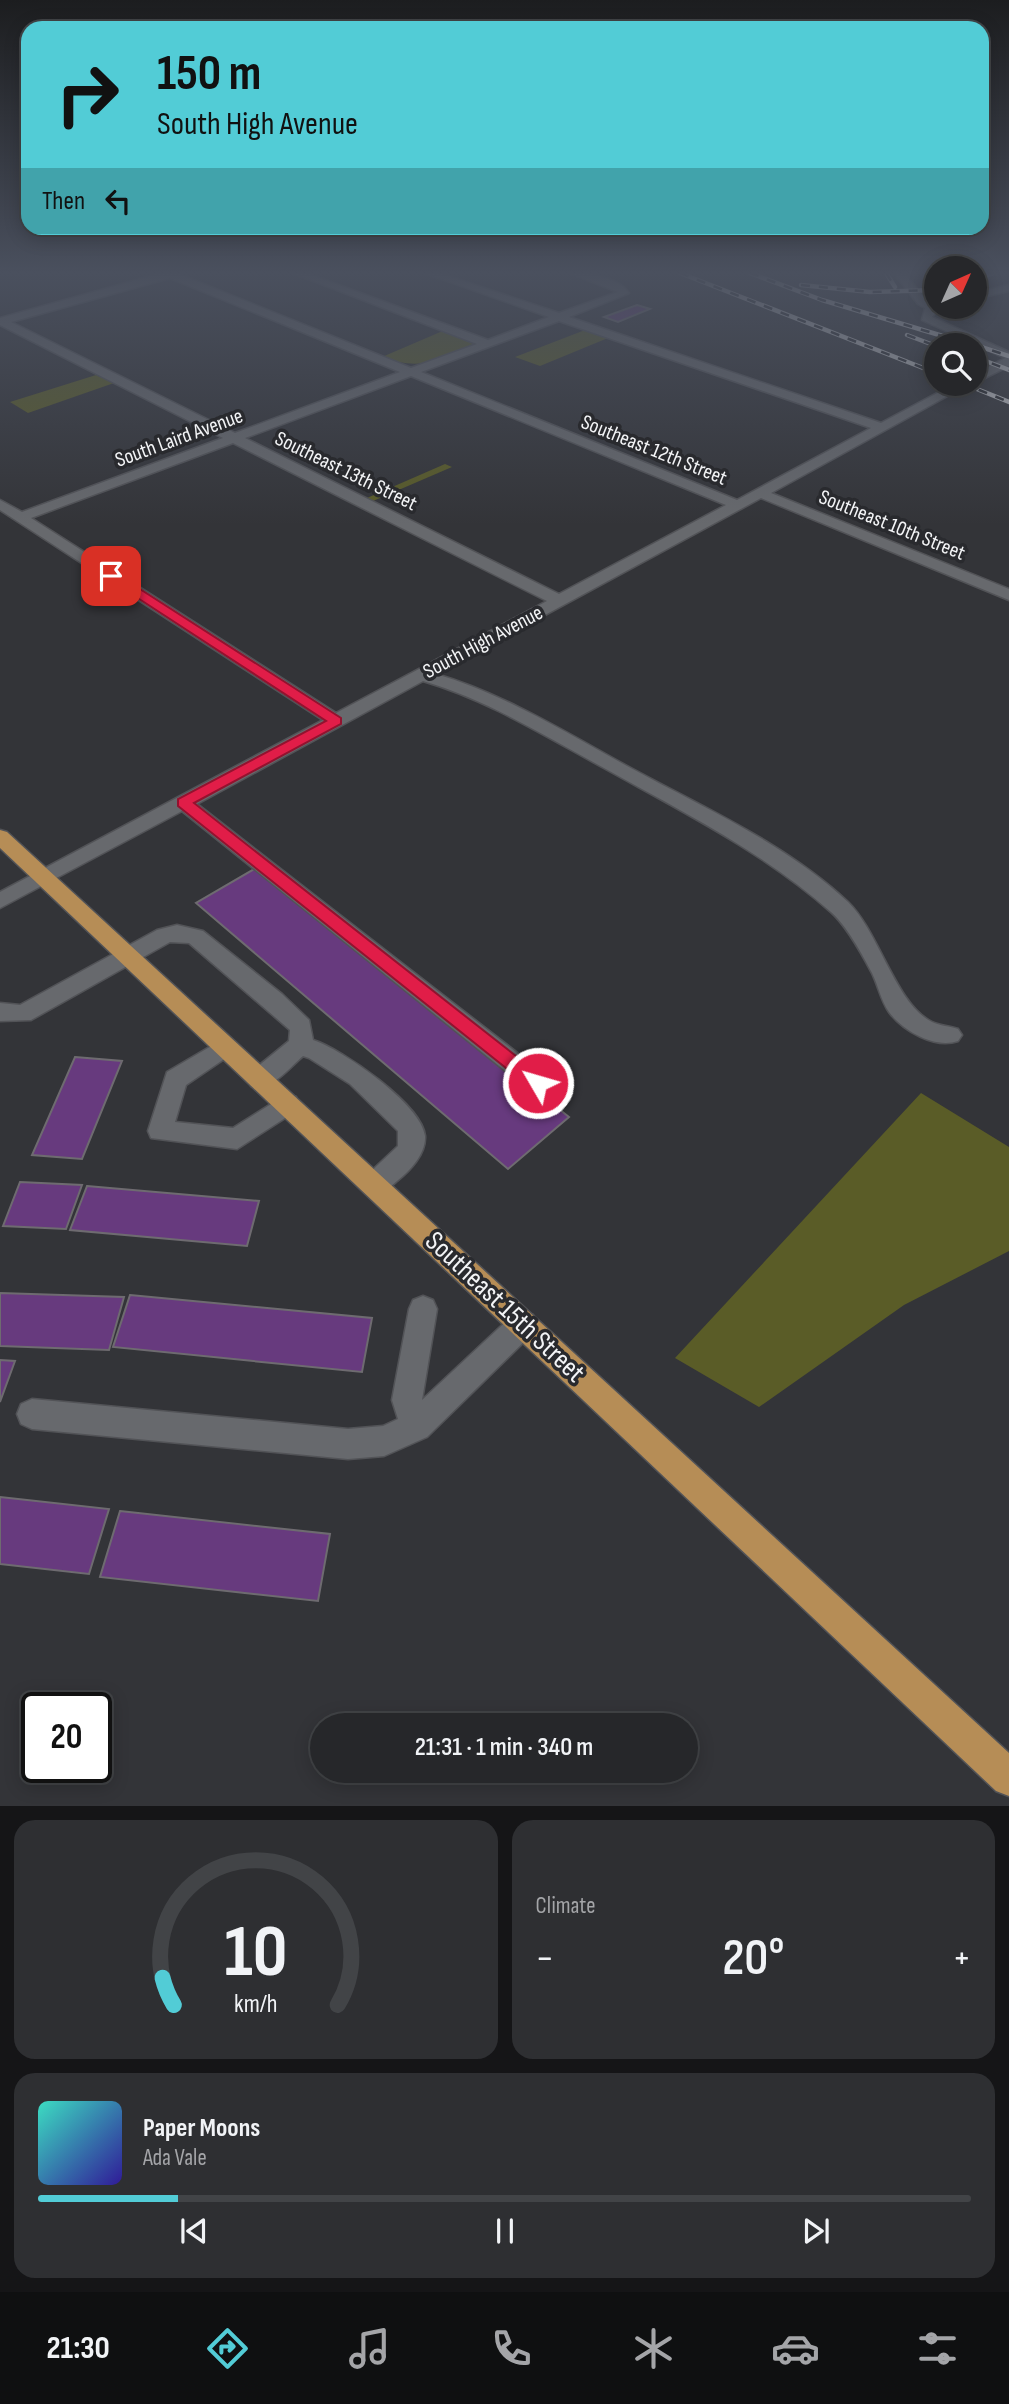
<!DOCTYPE html>
<html lang="en">
<head>
<meta charset="utf-8">
<style>
  :root { --surface:#26272a; --page:#2e2f32; --text:#f1f3f6; --muted:#a4a5a8; --line:#424447; --accent:#52ccd6 }
  body { margin:0; font-family:"Sofia Sans Condensed",sans-serif; background:var(--page); color:var(--text); height:100vh; display:flex; flex-direction:column; font-size:26px; white-space:nowrap }
  * { box-sizing:border-box; margin:0 }
  p { font-size:23px; color:var(--muted) }
  .icon { flex:none; width:38px; height:38px; fill:none; stroke:currentColor; stroke-width:2; stroke-linecap:round; stroke-linejoin:round }
  .map { position:relative; height:1806px; overflow:hidden }
  .drawer { display:flex; flex-direction:column; gap:14px; padding:14px; background:#151517; flex:1 }
  .drawer>* { flex:none }
  .hud { position:absolute; left:21px; top:21px; width:968px; height:214px; border-radius:21px; box-shadow:0 4px 18px #0003,0 0 0 2px var(--line); background:#52ccd6; color:#111; overflow:hidden }
  .needle { width:46px; rotate:45deg }
  .controls { position:absolute; left:924px; top:256px; display:grid; gap:14px }
  .controls a { display:grid; place-items:center; width:63px; height:63px; border-radius:50%; background:var(--surface); box-shadow:0 4px 18px #0003,0 0 0 2px var(--line); font-size:35px }
  .speed { position:absolute; left:21px; top:1692px; display:flex; gap:14px; font-size:35px; font-weight:700; text-align:center }
  .speed>* { display:grid; place-content:center; width:91px; height:91px; border-radius:50%; background:var(--surface); box-shadow:0 4px 18px #0003,0 0 0 2px var(--line); line-height:1 }
  .speed .limit { border:4px solid #111; border-radius:10px; background:#fff; color:#111 }
  .pin { position:absolute; display:grid; place-items:center; width:60px; height:60px; color:#fff; margin:-30px; border-radius:14px; box-shadow:0 4px 10px #0006 }
  .me { position:absolute; width:77px; margin:-38px; rotate:308deg; stroke-linejoin:round; filter:drop-shadow(0 0 5px #0008) }
  .turn { display:flex; align-items:center; gap:24px; height:147px; padding:0 21px; font-size:32px }
  .turn .icon { width:91px; height:91px; stroke-width:2.5 }
  .turn b { display:block; font-size:49px; line-height:60px }
  .then { display:flex; align-items:center; height:66px; padding:0 21px; background:#0003; gap:14px; font-size:26px }
  .big { font-size:52px; font-weight:600; line-height:1.1 }
  .drawer .tile { flex:1; display:flex; flex-direction:column; justify-content:center; gap:10px; min-width:0; padding:0 24px; border-radius:21px; background:var(--page) }
  .drawer .dial { align-items:center; gap:0 }
  .dial svg { height:182px; overflow:visible; fill:none; stroke:var(--line); stroke-width:7; stroke-linecap:round; text-anchor:middle }
  .dial text { fill:var(--text); stroke:none }
  .song { display:flex; align-items:center; gap:21px }
  .cover { width:84px; height:84px; border-radius:10px; background:linear-gradient(135deg,hsl(170 70% 55%),hsl(250 70% 35%)) }
  .played { height:7px; border-radius:4px; background:linear-gradient(90deg,var(--accent) 15%,var(--line) 15%) }
  .keys { display:flex; justify-content:space-around; direction:ltr }
  .heat { display:flex; justify-content:space-between; align-items:center; font-size:38px; direction:ltr }
  .drawer .tiles { flex:1; display:grid; gap:14px; grid-template-columns:1fr 1fr }
  .tile:last-child { grid-column:span 2 }
  .trip { position:absolute; left:310px; top:1713px; width:388px; height:70px; border-radius:35px; background:var(--surface); box-shadow:0 4px 18px #0003,0 0 0 2px var(--line); font-weight:600; line-height:70px; text-align:center }
  .dock { display:flex; height:112px; justify-content:space-around; align-items:center; background:#0f1011; color:var(--muted) }
  .dock .icon { width:49px; height:49px }
  .dock .on { color:var(--accent) }
  .dock b { font-size:32px; color:var(--text) }
  .map>svg:first-child { display:block }
  .green { fill:#5a5c27 }
  .building { fill:#673a7e; stroke:#6e6b70; stroke-width:2 }
  .lines { fill:none; stroke-linecap:round; stroke-linejoin:round }
  .minor-casing { stroke:#525357; stroke-width:3 }
  .major-casing { stroke:#525357; stroke-width:3 }
  .minor { fill:#67696d; fill-rule:evenodd }
  .major { fill:#b68d56; fill-rule:evenodd }
  .rail-casing { stroke:#c3c4c6; stroke-width:4.5 }
  .rail { stroke:#292a2e; stroke-width:2.5; stroke-dasharray:9; stroke-linecap:butt }
  .route { fill:#e11d48; stroke:#92132f; stroke-width:2 }
  .labels { text-anchor:middle; dominant-baseline:central; stroke-width:7; stroke-linejoin:round; paint-order:stroke }
  .far-street-label { font-size:21px; fill:#f3f4f6; stroke:#292a2e }
  .near-street-label { font-size:28px; fill:#f3f4f6; stroke:#292a2e }
</style>
</head>
<body>
<div class="map">
<svg width="1009" height="1806" viewBox="0 0 1009 1806">
  <rect width="100%" height="100%" fill="#333438"/>
  <g class="green">
    <path d="M 445,330 L 483,344 C 443,357 424,373 382,357 Z"/>
    <path d="M 585,330 L 608,338 L 540,366 L 515,357 Z"/>
    <path d="M 96,375 L 114,383 L 28,413 L 10,402 Z"/>
    <path d="M 445,464 L 452,467 L 373,501 L 367,498 Z"/>
    <path d="M 921,1093 L 1009,1147 L 1009,1251 L 904,1305 L 759,1407 L 675,1358 Z"/>
  </g>
  <g class="building">
    <path d="M 637,305 L 650,309 L 618,322 L 604,317 Z"/>
    <path d="M 256,868 L 569,1117 L 508,1169 L 196,903 Z"/>
    <path d="M 75,1057 L 122,1061 L 82,1159 L 32,1155 Z"/>
    <path d="M 20,1182 L 82,1185 L 66,1229 L 3,1226 Z"/>
    <path d="M 87,1186 L 259,1201 L 247,1246 L 70,1230 Z"/>
    <path d="M 0,1293 L 124,1297 L 109,1350 L 0,1346 Z"/>
    <path d="M 130,1295 L 372,1318 L 362,1372 L 113,1347 Z"/>
    <path d="M 0,1360 L 15,1361 L 0,1402 Z"/>
    <path d="M 0,1497 L 109,1509 L 89,1574 L 0,1564 Z"/>
    <path d="M 120,1511 L 330,1534 L 318,1601 L 100,1577 Z"/>
  </g>
  <g class="lines">
    <defs>
      <g id="minor">
        <path d="M 162,273 L 182,273 L 181,275 L 411,368 L 477,344 L 293,273 L 306,273 L 488,340 L 549,317 L 425,273 L 439,273 L 559,313 L 618,292 L 570,273 C 588,272 619,278 629,293 L 569,317 L 881,423 L 956,383 L 971,383 L 771,493 L 1009,589 L 1009,600 L 761,498 L 436,674 C 504,694 565,732 627,766 C 702,807 785,843 848,902 C 879,932 896,1005 932,1022 C 940,1026 950,1026 958,1029 L 962,1035 L 958,1041 C 935,1049 903,1031 889,1012 C 881,1001 878,985 872,973 C 862,954 847,926 831,912 C 763,852 683,812 604,768 C 545,736 488,700 423,681 L 197,804 L 547,1076 L 550,1083 L 547,1090 L 538,1093 L 529,1090 L 182,811 L 0,908 L 0,892 L 323,720 L 0,510 L 0,500 L 22,512 L 223,438 L 0,325 L 0,318 ZM 170,278 L 400,372 L 235,433 L 11,322 ZM 559,321 L 871,428 L 737,500 L 421,372 ZM 411,376 L 726,505 L 559,594 L 245,438 ZM 233,443 L 547,601 L 336,713 L 31,518 Z"/>
        <path d="M 894,273 L 904,273 L 926,300 L 940,306 L 932,317 L 1009,352 L 1009,366 L 975,383 L 975,374 L 1005,358 L 922,320 L 925,308 L 918,304 Z"/>
        <path d="M 1009,285 L 1009,291 L 975,299 L 975,293 Z"/>
        <path d="M 177,925 L 203,931 L 282,994 L 309,1020 L 313,1040 C 342,1049 422,1105 425,1136 C 426,1154 410,1171 397,1181 C 387,1190 379,1198 365,1193 L 361,1185 L 365,1177 L 398,1146 L 398,1131 L 350,1084 L 309,1058 L 303,1056 C 289,1068 271,1092 251,1086 L 248,1079 L 251,1072 L 289,1041 L 290,1030 L 189,943 L 170,942 L 31,1020 L 0,1021 L 0,1003 L 20,1005 L 157,930 Z"/>
        <path d="M 225,1038 L 233,1041 L 237,1047 L 233,1053 L 186,1085 L 175,1122 L 233,1128 L 287,1094 L 296,1097 L 299,1104 L 296,1111 L 237,1149 L 151,1138 L 148,1131 L 167,1072 Z"/>
        <path d="M 423,1296 L 433,1300 L 437,1309 L 422,1400 L 513,1315 L 523,1311 L 533,1315 L 537,1324 L 533,1333 L 427,1437 L 384,1456 L 348,1459 L 32,1429 L 21,1424 L 17,1414 L 21,1404 L 32,1399 L 348,1429 L 383,1426 L 398,1419 L 392,1400 L 409,1309 L 413,1300 Z"/>
      </g>
      <path id="major" d="M 0,830 L 7,832 L 1009,1753 L 1009,1796 L 996,1791 L 0,848 Z"/>
    </defs>
    <use href="#minor" class="minor-casing"/>
    <use href="#major" class="major-casing"/>
    <use href="#minor" class="minor"/>
    <use href="#major" class="major"/>
    <defs>
      <g id="rail">
        <path d="M 680,273 L 936,373"/>
        <path d="M 750,273 L 822,300 L 973,345"/>
        <path d="M 886,273 L 895,287"/>
        <path d="M 975,280 L 993,273"/>
        <path d="M 801,285 L 870,292 L 936,290"/>
        <path d="M 907,335 L 936,346"/>
        <path d="M 975,345 L 1009,356"/>
        <path d="M 975,357 L 1009,370"/>
        <path d="M 962,383 L 1009,402"/>
      </g>
    </defs>
    <use href="#rail" class="rail-casing"/>
    <use href="#rail" class="rail"/>
  </g>
  <linearGradient id="sky" x2="0" y2="1"><stop stop-color="#1c1d1f"/><stop offset="0.52" stop-color="#4a505e"/><stop offset="1" stop-color="#4a505e" stop-opacity="0"/></linearGradient>
  <rect width="1009" height="525" fill="url(#sky)"/>
  <path class="route" d="M 107,573 L 115,573 L 341,718 L 341,724 L 194,803 L 544,1078 L 547,1083 L 544,1088 L 531,1088 L 178,806 L 178,799 L 326,721 L 107,578 Z"/>
  <g class="labels">
    <g class="far-street-label">
      <text transform="translate(179 438) rotate(-20)">South Laird Avenue</text>
      <text transform="translate(654 450) rotate(22)">Southeast 12th Street</text>
      <text transform="translate(346 471) rotate(26)">Southeast 13th Street</text>
      <text transform="translate(892 525) rotate(22)">Southeast 10th Street</text>
      <text transform="translate(483 642) rotate(-28)">South High Avenue</text>
    </g>
    <g class="near-street-label">
      <text transform="translate(505 1307) rotate(43)">Southeast 15th Street</text>
    </g>
  </g>
</svg>
<div class="controls">
<a><svg class="needle" viewBox="-14 -14 28 28"><path d="M0-13l5 13h-10z" fill="#e53935"/><path d="M0 13l5-13h-10z" fill="#a4a5a8"/></svg></a>
<a><svg class="icon" aria-label="search" viewBox="0 0 24 24"><circle cx="10" cy="10" r="6"/><path d="M15 15l6 6"/></svg></a>
</div>
<div class="speed"><div class="limit">20</div></div>
<div class="pin" style="left:111px;top:576px;background:#d93025"><svg class="icon" aria-label="arrive" viewBox="0 0 24 24"><path d="M6 21V4h12l-3 4 3 4H6"/></svg></div>
<svg class="me" style="left:538px;top:1083px" viewBox="-20 -20 40 40"><circle r="17" fill="#e11d48" stroke="#fff" stroke-width="3"/><path d="M0-11L8 9 0 5-8 9z" fill="#fff"/></svg>
<div class="trip">21:31 · 1 min · 340 m</div>
<div class="hud">
<div class="turn"><svg class="icon" aria-label="right" viewBox="0 0 24 24"><path d="M7 20v-9h11M14 6l5 5-5 5"/></svg><div><b>150 m</b>South High Avenue</div></div>
<div class="then">Then<svg class="icon" aria-label="left" viewBox="0 0 24 24"><path d="M17 20v-9H6M10 6l-5 5 5 5"/></svg></div>
</div>
</div>
<section class="drawer">
<div class="tiles">
<div class="tile dial"><svg viewBox="0 0 100 80">
<path d="M14 69A42 42 0 1 1 86 69"/>
<path d="M14 69A42 42 0 0 1 9 57" stroke="#52ccd6"/>
<text x="50" y="56" font-size="32" font-weight="700">10</text>
<text x="50" y="72" font-size="11">km/h</text>
</svg></div>
<div class="tile"><p>Climate</p>
<div class="heat"><a>−</a><b class="big">20°</b><a>+</a></div>
</div>
<div class="tile">
<div class="song"><i class="cover"></i><div><b>Paper Moons</b><p>Ada Vale</p></div></div>
<div class="played"></div>
<div class="keys"><svg class="icon" aria-label="previous" viewBox="0 0 24 24"><path d="M18 5L8 12l10 7zM5 5v14"/></svg><svg class="icon" aria-label="pause" viewBox="0 0 24 24"><path d="M8 5v14M16 5v14"/></svg><svg class="icon" aria-label="next" viewBox="0 0 24 24"><path d="M6 5l10 7-10 7zM19 5v14"/></svg></div>
</div>
</div>
</section>
<nav class="dock">
<b>21:30</b>
<svg class="icon on" aria-label="directions" viewBox="0 0 24 24"><path d="M12 3l9 9-9 9-9-9zM9 14v-3h6M13 9l2 2-2 2"/></svg>
<svg class="icon" aria-label="music" viewBox="0 0 24 24"><path d="M9 18V5l10-2v13"/><circle cx="6" cy="18" r="3"/><circle cx="16" cy="16" r="3"/></svg>
<svg class="icon" aria-label="phone" viewBox="0 0 24 24"><path d="M5 4h4l2 5-3 2q2 4 5 5l2-3 5 2v4C11 20 4 13 5 4z"/></svg>
<svg class="icon" aria-label="climate" viewBox="0 0 24 24"><path d="M12 3v18M4 7l16 10M4 17L20 7"/></svg>
<svg class="icon" aria-label="car" viewBox="0 0 24 24"><path d="M5 17H2v-5l4-1 3-4h7l3 4 3 1v5h-3M9 17h6M6 11h13"/><circle cx="7" cy="17" r="2"/><circle cx="17" cy="17" r="2"/></svg>
<svg class="icon" aria-label="filters" viewBox="0 0 24 24"><path d="M4 7h16M4 17h16"/><circle cx="9" cy="7" r="2"/><circle cx="15" cy="17" r="2"/></svg>
</nav>
</body>
</html>
